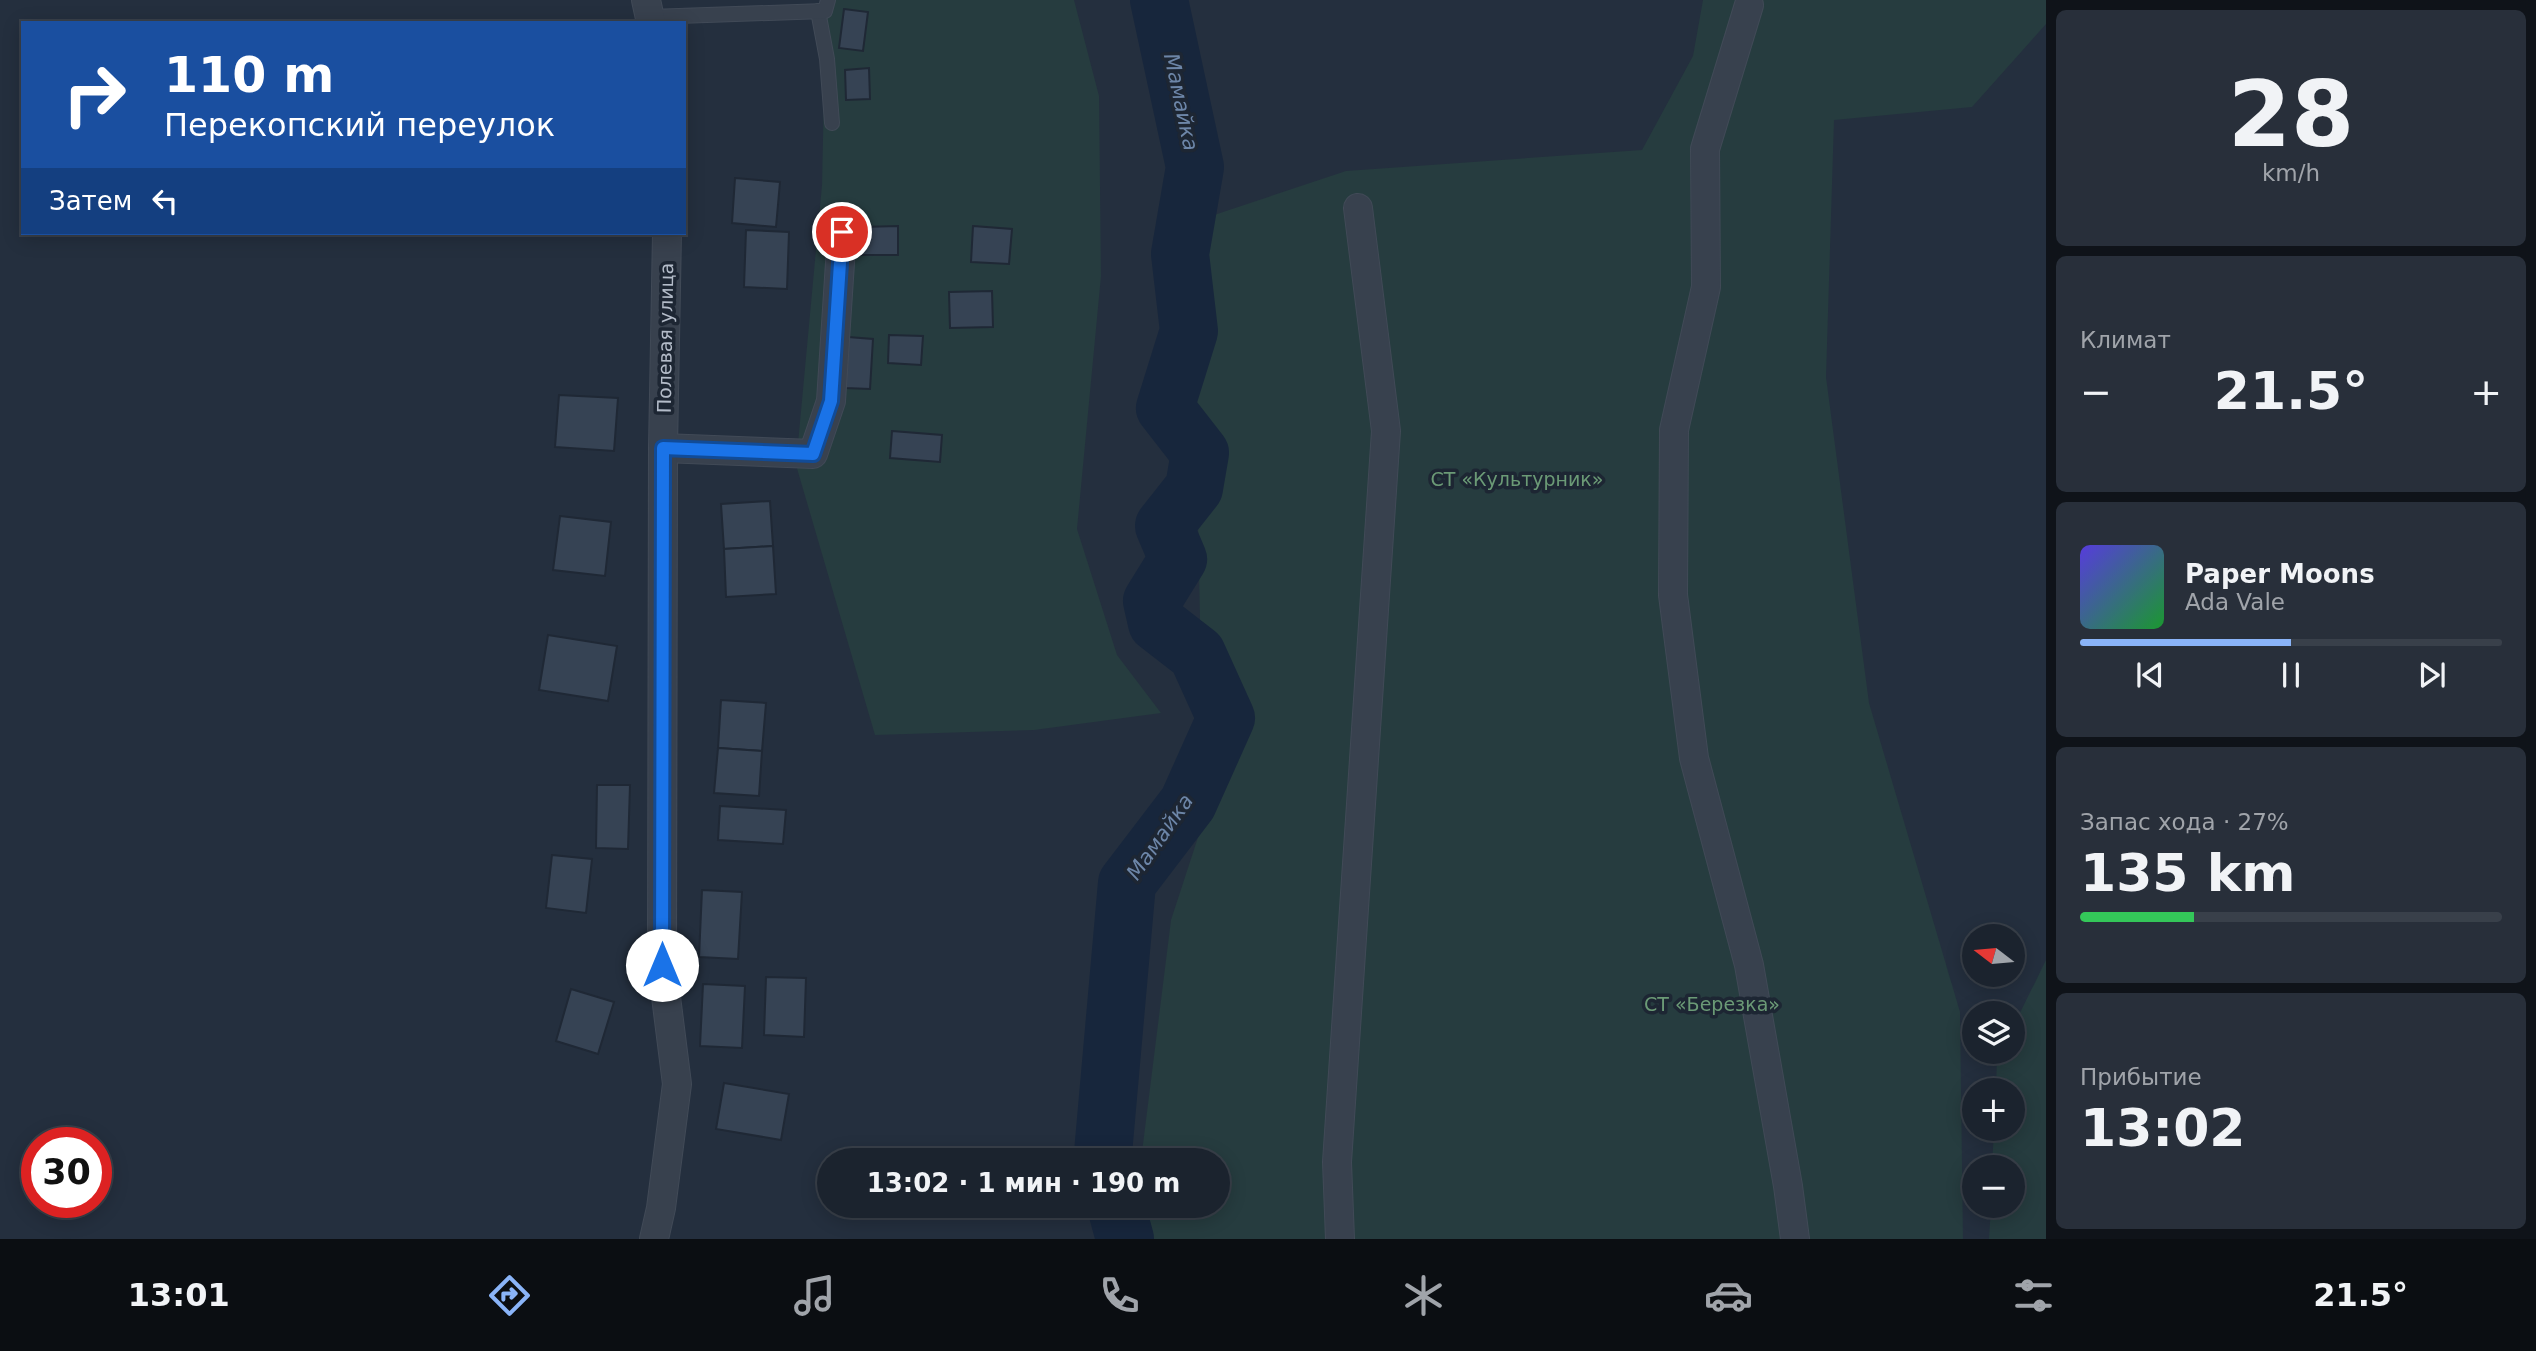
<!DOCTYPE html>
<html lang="ru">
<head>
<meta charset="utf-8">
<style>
  :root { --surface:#1b232e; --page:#282f3a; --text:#f1f3f6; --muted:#a0a4aa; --line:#39404a; --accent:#8ab4f8 }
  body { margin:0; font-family:"DejaVu Sans",sans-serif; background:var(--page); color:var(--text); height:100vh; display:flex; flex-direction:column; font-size:26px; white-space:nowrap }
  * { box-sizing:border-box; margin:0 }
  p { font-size:23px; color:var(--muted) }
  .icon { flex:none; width:38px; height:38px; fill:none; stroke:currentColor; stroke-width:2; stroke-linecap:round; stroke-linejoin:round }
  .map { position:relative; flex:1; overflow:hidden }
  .details { display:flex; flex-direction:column; gap:10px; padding:10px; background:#0f1319; width:490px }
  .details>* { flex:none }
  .hud { position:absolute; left:21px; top:21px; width:665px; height:214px; border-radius:0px; box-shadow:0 4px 18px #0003,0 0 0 2px var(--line); background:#1a4fa0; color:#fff; overflow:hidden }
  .needle { width:46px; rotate:286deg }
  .tools { position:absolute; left:1962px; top:924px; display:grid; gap:14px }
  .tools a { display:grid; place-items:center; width:63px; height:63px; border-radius:50%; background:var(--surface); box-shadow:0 4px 18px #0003,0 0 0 2px var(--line); font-size:35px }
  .speed { position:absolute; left:21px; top:1127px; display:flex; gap:14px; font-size:35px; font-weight:700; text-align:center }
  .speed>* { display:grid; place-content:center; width:91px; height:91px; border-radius:50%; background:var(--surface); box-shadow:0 4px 18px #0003,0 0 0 2px var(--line); line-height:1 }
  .speed .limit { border:10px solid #d22; background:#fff; color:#111 }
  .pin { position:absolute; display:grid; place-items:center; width:60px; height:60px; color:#fff; margin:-30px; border:4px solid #fff; border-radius:50%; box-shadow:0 2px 7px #0007 }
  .me { position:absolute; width:77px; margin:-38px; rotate:0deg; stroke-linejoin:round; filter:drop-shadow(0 0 5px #0008) }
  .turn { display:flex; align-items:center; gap:24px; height:147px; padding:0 28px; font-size:32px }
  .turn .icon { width:91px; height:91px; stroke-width:2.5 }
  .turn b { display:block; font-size:49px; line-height:60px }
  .then { display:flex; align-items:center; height:66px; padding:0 28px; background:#0003; gap:14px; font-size:26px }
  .big { font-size:52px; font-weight:700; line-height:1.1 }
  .details .tile { flex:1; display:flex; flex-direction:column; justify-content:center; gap:10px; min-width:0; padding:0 24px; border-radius:10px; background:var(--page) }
  .details .dial { align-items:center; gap:0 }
  .dial b { font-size:91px; line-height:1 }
  .song { display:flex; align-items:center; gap:21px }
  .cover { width:84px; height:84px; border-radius:10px; background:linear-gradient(135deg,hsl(250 70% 55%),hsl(130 70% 35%)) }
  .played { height:7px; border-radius:4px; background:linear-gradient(90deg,var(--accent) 50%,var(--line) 50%) }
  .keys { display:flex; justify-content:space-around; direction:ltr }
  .heat { display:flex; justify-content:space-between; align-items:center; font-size:38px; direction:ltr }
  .charge { height:10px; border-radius:5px; background:linear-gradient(90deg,#34c759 27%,var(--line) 0) }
  .trip { position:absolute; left:817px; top:1148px; width:413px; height:70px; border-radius:35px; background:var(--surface); box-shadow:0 4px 18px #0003,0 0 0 2px var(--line); font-weight:700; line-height:70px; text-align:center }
  .tab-bar { display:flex; height:112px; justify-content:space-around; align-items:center; background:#0b0e12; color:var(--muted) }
  .tab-bar .icon { width:49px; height:49px }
  .tab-bar .selected { color:var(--accent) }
  .tab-bar b { font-size:32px; color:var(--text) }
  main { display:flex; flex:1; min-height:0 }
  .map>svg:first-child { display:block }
  .green { fill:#263c3f }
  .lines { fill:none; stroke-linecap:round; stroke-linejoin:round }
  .river { stroke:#17263c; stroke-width:58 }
  .building { fill:#364354; stroke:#1f2835; stroke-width:2 }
  .lane-casing { stroke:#414a57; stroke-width:16 }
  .street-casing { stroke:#414a57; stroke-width:30 }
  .lane { stroke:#38414e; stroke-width:14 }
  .street { stroke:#38414e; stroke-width:28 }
  .route-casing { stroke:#114b97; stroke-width:18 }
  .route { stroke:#1a73e8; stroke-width:12 }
  .labels { text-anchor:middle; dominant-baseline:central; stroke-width:7; stroke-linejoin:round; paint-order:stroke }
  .street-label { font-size:19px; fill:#b4bcc9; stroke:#1d2633 }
  .park-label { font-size:19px; fill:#6b9a76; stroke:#1d2633 }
  .water-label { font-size:21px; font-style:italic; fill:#6d86a8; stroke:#1d2633 }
</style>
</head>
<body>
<main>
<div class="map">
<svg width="2046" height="1239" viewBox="0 0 2046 1239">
  <rect width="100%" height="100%" fill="#242f3e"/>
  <g class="green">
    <path d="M 826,0 L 1074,0 L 1099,96 L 1101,276 L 1077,529 L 1117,655 L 1161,713 L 1034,730 L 875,735 L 796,465 L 822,185 Z"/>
    <path d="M 1703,0 L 2046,0 L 2046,24 L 1972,107 L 1834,120 L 1826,377 L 1869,703 L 1960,1012 L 1963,1239 L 1139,1239 L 1137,1206 L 1218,1206 L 1218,1160 L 1141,1160 L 1171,920 L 1234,727 L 1200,620 L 1196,421 L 1202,219 L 1346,171 L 1642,150 L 1693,56 Z"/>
    <path d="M 2046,960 L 2046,1239 L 1989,1239 L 1991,1206 L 2012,1206 L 2012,1167 L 1992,1167 L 1994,1129 L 2012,1129 L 2012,1090 L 1996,1090 L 1997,1057 L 2000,1052 L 2012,1052 L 2013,1027 Z"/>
  </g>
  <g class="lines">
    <g class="river">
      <path d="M 1105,1160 L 1103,1153 L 1127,883 L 1188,803 L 1226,718 L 1197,654 L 1157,623 L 1152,601 L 1178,559 L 1164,526 L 1194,488 L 1200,453 L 1165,408 L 1189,331 L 1180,254 L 1195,167 L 1159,0"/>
      <path d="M 1116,1206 L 1125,1239"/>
    </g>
  </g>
  <g class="building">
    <path d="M 844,9 L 868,12 L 863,51 L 839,48 Z"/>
    <path d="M 869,68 L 870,99 L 846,100 L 845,70 Z"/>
    <path d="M 735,178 L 780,182 L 776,227 L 732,223 Z"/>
    <path d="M 898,226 L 898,255 L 861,255 L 861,227 Z"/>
    <path d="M 973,226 L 1012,229 L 1009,264 L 971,262 Z"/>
    <path d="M 746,230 L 789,232 L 787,289 L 744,287 Z"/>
    <path d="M 992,291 L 993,327 L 950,328 L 949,292 Z"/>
    <path d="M 889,335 L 923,336 L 921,365 L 888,363 Z"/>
    <path d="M 848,337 L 873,339 L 870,389 L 845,388 Z"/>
    <path d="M 559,395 L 618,398 L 614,451 L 555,447 Z"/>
    <path d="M 892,431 L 942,435 L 940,462 L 890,458 Z"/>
    <path d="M 770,501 L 773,546 L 724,549 L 721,504 Z"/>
    <path d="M 560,516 L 611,522 L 605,576 L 553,570 Z"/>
    <path d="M 773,546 L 776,594 L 726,597 L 724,549 Z"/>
    <path d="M 548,635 L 617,646 L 608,701 L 539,690 Z"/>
    <path d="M 721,700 L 766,703 L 762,751 L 718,748 Z"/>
    <path d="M 718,748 L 762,751 L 759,796 L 714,793 Z"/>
    <path d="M 597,785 L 630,785 L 628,849 L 596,848 Z"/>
    <path d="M 720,806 L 786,810 L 783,844 L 718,840 Z"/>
    <path d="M 552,855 L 592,859 L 586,913 L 546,908 Z"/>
    <path d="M 702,890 L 742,892 L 738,959 L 699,957 Z"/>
    <path d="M 766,977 L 806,978 L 804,1037 L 764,1035 Z"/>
    <path d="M 703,984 L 745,986 L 742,1048 L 700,1046 Z"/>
    <path d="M 571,989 L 614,1002 L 598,1054 L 556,1041 Z"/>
    <path d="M 724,1083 L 789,1094 L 781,1140 L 716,1129 Z"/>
  </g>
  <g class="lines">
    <defs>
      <g id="lane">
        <path d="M 818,11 L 827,59 L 832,123"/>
        <path d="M 650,17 L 825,11 L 828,0"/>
      </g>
      <g id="street">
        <path d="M 646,0 L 651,23"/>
        <path d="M 1749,5 L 1705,149 L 1706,287 L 1674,430 L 1673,595 L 1694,758 L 1749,965 L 1788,1186 L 1795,1239"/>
        <path d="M 663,448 L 813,454 L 831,401 L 842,232"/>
        <path d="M 654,1239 L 661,1208 L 677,1084 L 662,965 L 663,448 L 667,233"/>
        <path d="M 1340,1239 L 1337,1162 L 1386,431 L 1358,208"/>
      </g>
    </defs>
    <use href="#lane" class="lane-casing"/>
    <use href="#street" class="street-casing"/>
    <use href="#lane" class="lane"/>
    <use href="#street" class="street"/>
  </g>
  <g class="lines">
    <defs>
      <path id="route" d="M 662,965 L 663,448 L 813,454 L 831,401 L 842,232"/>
    </defs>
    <use href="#route" class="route-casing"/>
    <use href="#route" class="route"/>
  </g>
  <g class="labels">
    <g class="street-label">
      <text transform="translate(665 338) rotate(-89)">Полевая улица</text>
    </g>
    <g class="park-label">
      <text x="1517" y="479">СТ «Культурник»</text>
      <text x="1712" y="1004">СТ «Березка»</text>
    </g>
    <g class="water-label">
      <text transform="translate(1181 102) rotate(78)">Мамайка</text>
      <text transform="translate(1160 837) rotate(-55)">Мамайка</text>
    </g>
  </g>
</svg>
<div class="tools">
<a><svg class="needle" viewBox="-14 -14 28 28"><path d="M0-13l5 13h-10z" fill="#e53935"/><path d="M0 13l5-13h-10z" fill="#a0a4aa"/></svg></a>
<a><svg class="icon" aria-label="layers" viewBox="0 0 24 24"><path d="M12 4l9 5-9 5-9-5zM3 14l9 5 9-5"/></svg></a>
<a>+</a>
<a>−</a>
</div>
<div class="speed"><div class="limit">30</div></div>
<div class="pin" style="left:842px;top:232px;background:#d93025"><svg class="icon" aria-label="arrive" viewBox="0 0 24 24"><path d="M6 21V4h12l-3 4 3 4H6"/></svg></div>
<svg class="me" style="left:662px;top:965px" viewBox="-20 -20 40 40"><circle r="19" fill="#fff"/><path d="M0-13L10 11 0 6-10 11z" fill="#1a73e8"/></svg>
<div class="trip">13:02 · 1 мин · 190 m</div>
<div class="hud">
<div class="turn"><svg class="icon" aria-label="right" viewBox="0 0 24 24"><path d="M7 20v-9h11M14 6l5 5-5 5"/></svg><div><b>110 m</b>Перекопский переулок</div></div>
<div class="then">Затем<svg class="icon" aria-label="left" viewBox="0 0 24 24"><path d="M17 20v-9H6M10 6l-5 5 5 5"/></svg></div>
</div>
</div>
<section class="details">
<div class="tile dial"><b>28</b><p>km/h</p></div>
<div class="tile"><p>Климат</p>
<div class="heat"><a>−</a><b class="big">21.5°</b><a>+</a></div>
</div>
<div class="tile">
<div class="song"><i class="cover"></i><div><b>Paper Moons</b><p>Ada Vale</p></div></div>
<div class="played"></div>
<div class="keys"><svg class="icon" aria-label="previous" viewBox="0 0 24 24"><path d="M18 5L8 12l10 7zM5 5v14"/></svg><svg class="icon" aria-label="pause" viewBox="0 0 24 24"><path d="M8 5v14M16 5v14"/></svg><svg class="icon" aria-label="next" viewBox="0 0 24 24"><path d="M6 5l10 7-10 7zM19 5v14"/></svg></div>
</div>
<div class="tile"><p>Запас хода · 27%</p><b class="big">135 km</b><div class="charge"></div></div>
<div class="tile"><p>Прибытие</p><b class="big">13:02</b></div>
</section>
</main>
<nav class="tab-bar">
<b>13:01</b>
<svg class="icon selected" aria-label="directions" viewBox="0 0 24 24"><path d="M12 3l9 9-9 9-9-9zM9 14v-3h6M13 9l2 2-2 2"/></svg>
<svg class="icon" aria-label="music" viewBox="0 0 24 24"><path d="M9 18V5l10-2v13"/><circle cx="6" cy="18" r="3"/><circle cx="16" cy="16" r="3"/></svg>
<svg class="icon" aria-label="phone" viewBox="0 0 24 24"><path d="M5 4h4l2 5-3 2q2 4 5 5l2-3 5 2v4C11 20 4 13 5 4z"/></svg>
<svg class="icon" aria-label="climate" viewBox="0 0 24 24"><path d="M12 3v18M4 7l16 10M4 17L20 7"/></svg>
<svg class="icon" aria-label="car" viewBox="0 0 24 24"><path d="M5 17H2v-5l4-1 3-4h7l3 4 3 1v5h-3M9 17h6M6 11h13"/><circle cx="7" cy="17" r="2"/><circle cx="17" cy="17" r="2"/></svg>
<svg class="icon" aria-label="filters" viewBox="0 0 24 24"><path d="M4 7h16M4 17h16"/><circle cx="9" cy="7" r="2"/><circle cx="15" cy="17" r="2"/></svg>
<b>21.5°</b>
</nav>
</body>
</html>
